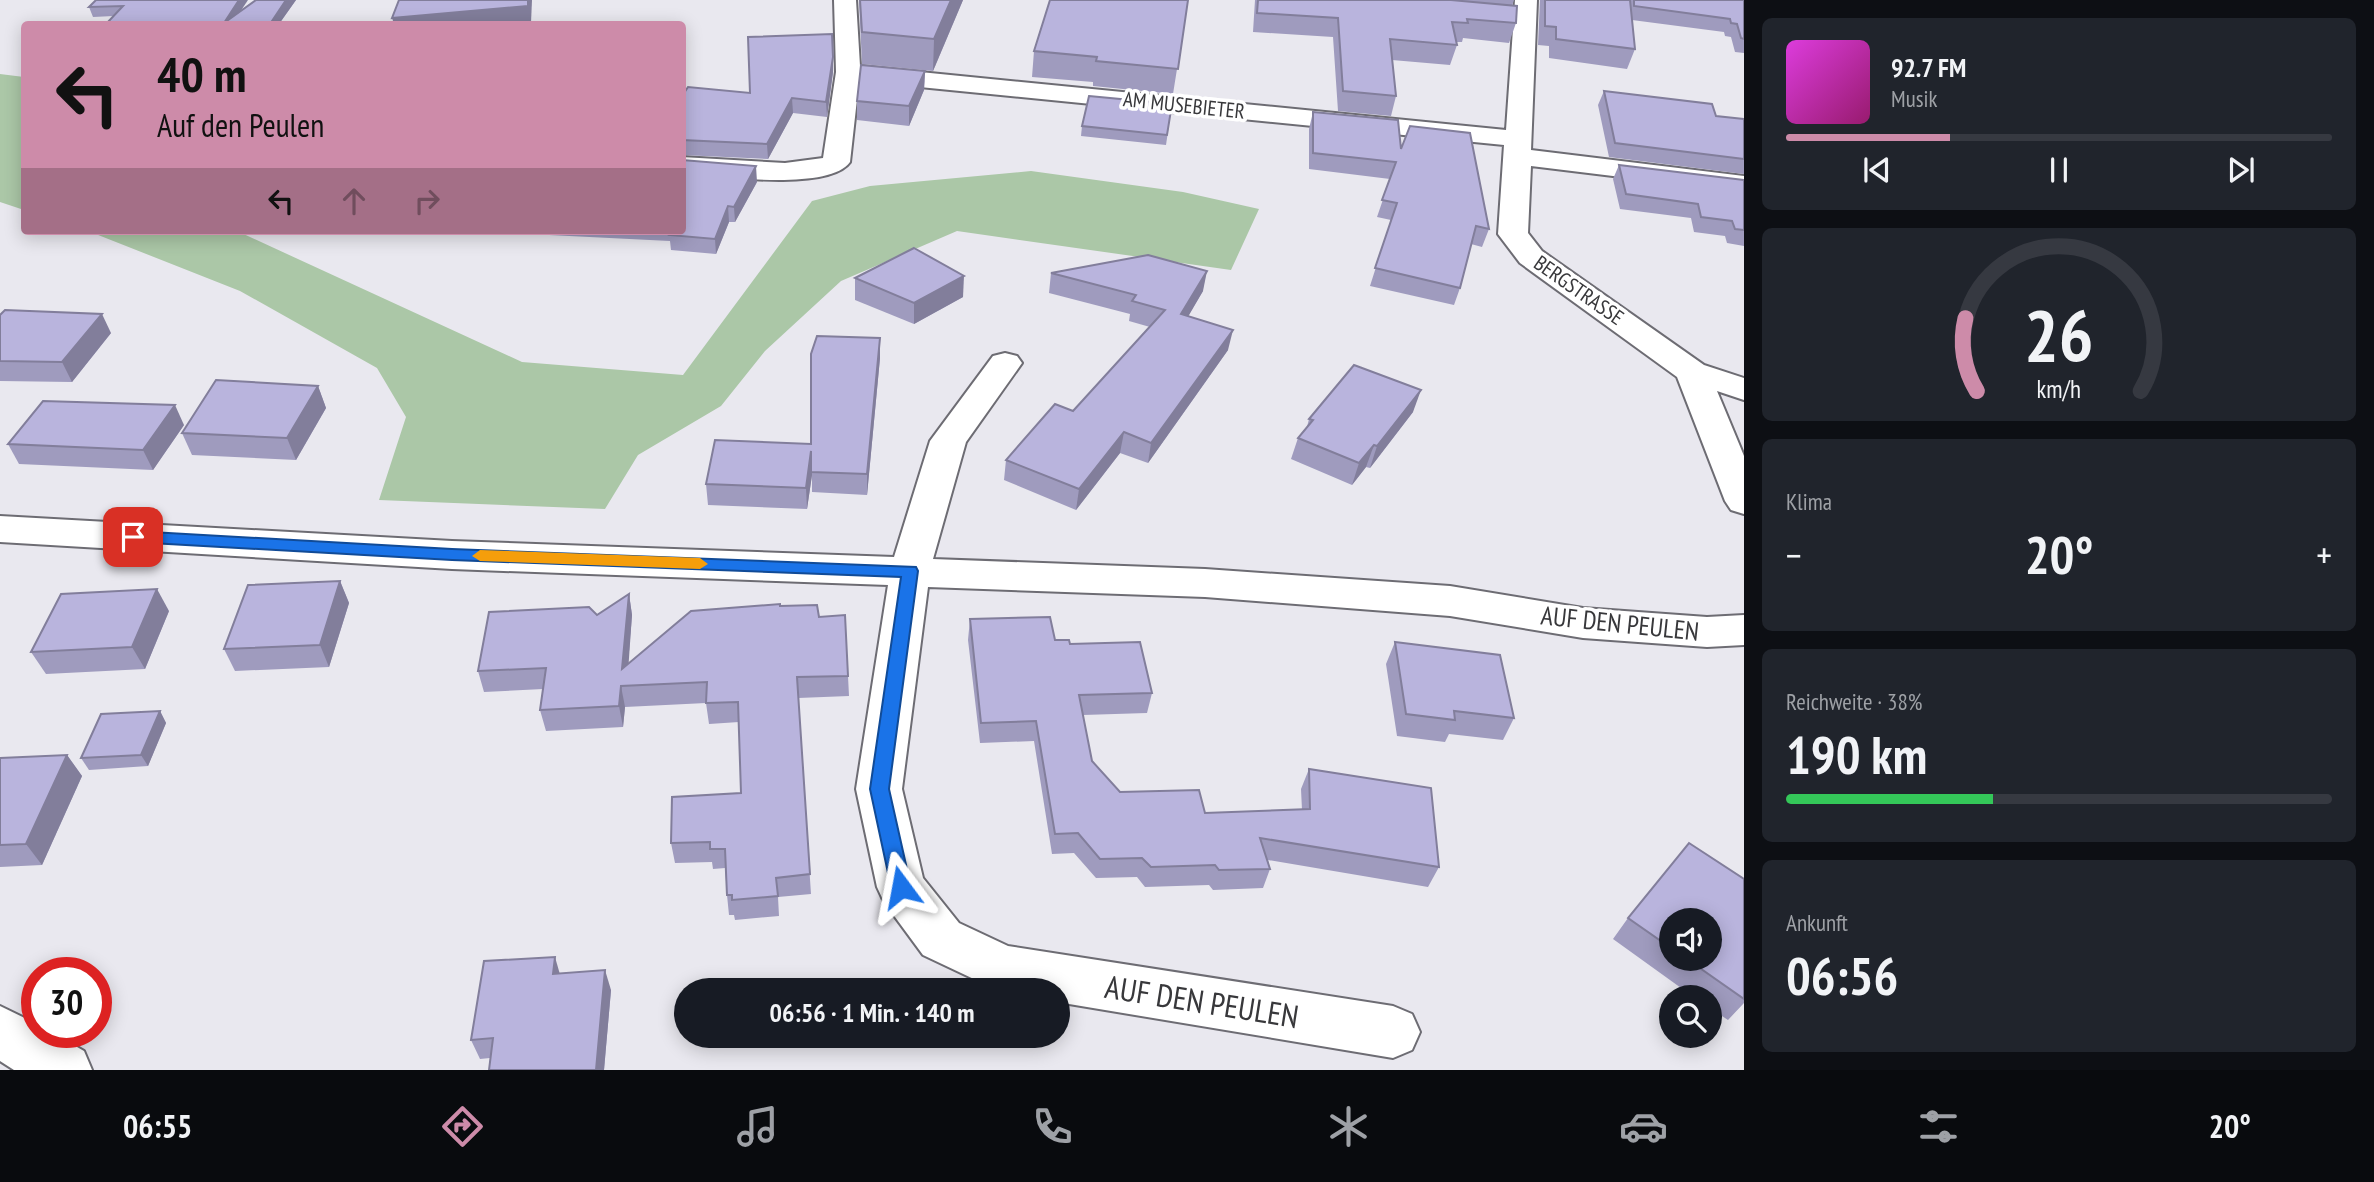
<!DOCTYPE html>
<html lang="de">
<head>
<meta charset="utf-8">
<style>
  :root { --surface:#171b24; --page:#20242c; --text:#f1f3f6; --muted:#9ea1a6; --line:#363941; --accent:#cd8ba9 }
  body { margin:0; font-family:"PT Sans Narrow",sans-serif; background:var(--page); color:var(--text); height:100vh; display:flex; flex-direction:column; font-size:26px; white-space:nowrap }
  * { box-sizing:border-box; margin:0 }
  p { font-size:23px; color:var(--muted) }
  .icon { flex:none; width:38px; height:38px; fill:none; stroke:currentColor; stroke-width:2; stroke-linecap:round; stroke-linejoin:round }
  .map { position:relative; flex:1; overflow:hidden }
  .drawer { display:flex; flex-direction:column; gap:18px; padding:18px; background:#0d0f14; width:630px }
  .drawer>* { flex:none }
  .top-card { position:absolute; left:21px; top:21px; width:665px; height:214px; border-radius:7px; box-shadow:0 4px 18px #0003; background:#cd8ba9; color:#111; overflow:hidden }
  .fabs { position:absolute; left:1659px; top:908px; display:grid; gap:14px }
  .fabs a { display:grid; place-items:center; width:63px; height:63px; border-radius:50%; background:var(--surface); box-shadow:0 4px 18px #0003; font-size:35px }
  .speed { position:absolute; left:21px; top:957px; display:flex; gap:14px; font-size:35px; font-weight:700; text-align:center }
  .speed>* { display:grid; place-content:center; width:91px; height:91px; border-radius:50%; background:var(--surface); box-shadow:0 4px 18px #0003; line-height:1 }
  .speed .limit { border:10px solid #d22; background:#fff; color:#111 }
  .pin { position:absolute; display:grid; place-items:center; width:60px; height:60px; color:#fff; margin:-30px; border-radius:14px; box-shadow:0 4px 10px #0006 }
  .me { position:absolute; width:77px; margin:-38px; rotate:347deg; stroke-linejoin:round; filter:drop-shadow(0 0 5px #0008) }
  .turn { display:flex; align-items:center; gap:24px; height:147px; padding:0 21px; font-size:32px }
  .turn .icon { width:91px; height:91px; stroke-width:2.5 }
  .turn b { display:block; font-size:49px; line-height:60px }
  .lanes { display:flex; align-items:center; height:66px; padding:0 21px; background:#0003; justify-content:center; gap:35px; direction:ltr }
  .lanes .off { opacity:.35 }
  .big { font-size:52px; font-weight:800; line-height:1.1 }
  .drawer .card { flex:1; display:flex; flex-direction:column; justify-content:center; gap:10px; min-width:0; padding:0 24px; border-radius:10px; background:var(--page) }
  .drawer .dial { align-items:center; gap:0 }
  .dial svg { height:182px; overflow:visible; fill:none; stroke:var(--line); stroke-width:7; stroke-linecap:round; text-anchor:middle }
  .dial text { fill:var(--text); stroke:none }
  .song { display:flex; align-items:center; gap:21px }
  .cover { width:84px; height:84px; border-radius:10px; background:linear-gradient(135deg,hsl(300 70% 55%),hsl(320 70% 35%)) }
  .played { height:7px; border-radius:4px; background:linear-gradient(90deg,var(--accent) 30%,var(--line) 30%) }
  .keys { display:flex; justify-content:space-around; direction:ltr }
  .heat { display:flex; justify-content:space-between; align-items:center; font-size:38px; direction:ltr }
  .charge { height:10px; border-radius:5px; background:linear-gradient(90deg,#34c759 38%,var(--line) 0) }
  .trip { position:absolute; left:674px; top:978px; width:396px; height:70px; border-radius:35px; background:var(--surface); box-shadow:0 4px 18px #0003; font-weight:800; line-height:70px; text-align:center }
  .tab-bar { display:flex; height:112px; justify-content:space-around; align-items:center; background:#090b0e; color:var(--muted) }
  .tab-bar .icon { width:49px; height:49px }
  .tab-bar .active { color:var(--accent) }
  .tab-bar b { font-size:32px; color:var(--text) }
  main { display:flex; flex:1; min-height:0 }
  .map>svg:first-child { display:block }
  .green { fill:#abc7a7 }
  .lines { fill:none; stroke-linecap:round; stroke-linejoin:round }
  .minor-casing { stroke:#6d6c73; stroke-width:4 }
  .minor { fill:#fff; fill-rule:evenodd }
  .wall { fill:#9f9bbe; fill-rule:evenodd }
  .shaded-wall { fill:#827e9b }
  .building { fill:#b9b4dd; stroke:#827e9b; stroke-width:2 }
  .route { fill:#1a73e8; stroke:#114b97; stroke-width:2 }
  .slow { fill:#f59e0b }
  .labels { text-anchor:middle; dominant-baseline:central; stroke-width:7; stroke-linejoin:round; paint-order:stroke }
  .far-street-label { font-size:21px; fill:#38383b; stroke:#fff }
  .street-label { font-size:26px; fill:#38383b; stroke:#fff }
  .near-street-label { font-size:32px; fill:#38383b; stroke:#fff }
</style>
</head>
<body>
<main>
<div class="map">
<svg width="1744" height="1070" viewBox="0 0 1744 1070">
  <rect width="100%" height="100%" fill="#e9e8ef"/>
  <g class="green">
    <path d="M 0,74 L 24,77 L 24,210 L 0,202 Z"/>
    <path d="M 1031,171 L 1183,192 L 1259,209 L 1231,270 L 957,231 L 841,281 L 765,351 L 721,406 L 638,455 L 605,509 L 379,500 L 406,417 L 377,368 L 240,291 L 88,231 L 237,231 L 522,362 L 683,375 L 812,201 L 870,186 Z"/>
  </g>
  <g class="lines">
    <defs>
      <g id="minor">
        <path d="M 834,0 L 856,0 L 860,66 L 1506,130 L 1515,0 L 1537,0 L 1531,150 L 1744,176 L 1744,192 L 1531,166 L 1528,233 L 1542,251 L 1704,365 L 1744,378 L 1744,400 L 1717,391 L 1744,456 L 1744,514 L 1731,510 L 1725,501 L 1677,377 L 1520,263 L 1498,234 L 1504,145 L 859,81 L 850,162 C 829,192 716,176 682,173 L 682,157 L 785,163 L 823,158 L 836,72 Z"/>
        <path d="M 1005,353 L 1017,356 L 1022,363 L 966,442 L 933,559 L 1205,569 L 1450,586 L 1583,608 L 1707,617 L 1744,615 L 1744,645 L 1707,647 L 1583,638 L 1450,616 L 1205,597 L 928,587 L 902,789 L 923,878 L 959,923 L 1008,946 L 1393,1006 L 1412,1014 L 1420,1032 L 1412,1050 L 1393,1058 L 1057,1002 L 1057,990 L 997,990 L 923,955 L 884,902 L 877,887 L 856,789 L 888,585 L 452,569 L 0,542 L 0,516 L 452,541 L 894,557 L 930,441 L 993,356 Z"/>
        <path d="M 0,1006 L 37,1024 L 37,1032 L 51,1032 L 84,1051 L 92,1070 L 14,1070 L 0,1061 Z"/>
      </g>
    </defs>
    <use href="#minor" class="minor-casing"/>
    <use href="#minor" class="minor"/>
  </g>
  <g class="wall">
    <path d="M 96,0 L 241,10 L 256,0 L 296,0 L 279,24 L 106,24 L 114,16 L 93,17 L 89,7 Z"/>
    <path d="M 859,0 L 963,0 L 933,71 L 862,64 Z"/>
    <path d="M 1188,0 L 1173,94 L 1093,86 L 1093,82 L 1032,77 L 1034,51 Z"/>
    <path d="M 1255,0 L 1514,0 L 1512,6 L 1516,23 L 1509,43 L 1463,38 L 1462,42 L 1456,42 L 1457,45 L 1450,65 L 1392,60 L 1396,96 L 1391,116 L 1338,111 L 1333,37 L 1253,32 Z"/>
    <path d="M 1540,0 L 1744,0 L 1744,53 L 1735,52 L 1731,37 L 1725,36 L 1724,32 L 1632,20 L 1635,49 L 1627,69 L 1549,58 L 1549,46 L 1538,45 Z"/>
    <path d="M 925,71 L 924,90 L 909,126 L 857,120 L 857,101 Z"/>
    <path d="M 833,72 L 827,117 L 793,113 L 768,159 L 682,155 L 682,93 L 750,93 Z"/>
    <path d="M 1604,91 L 1716,116 L 1744,119 L 1744,174 L 1609,157 L 1598,105 Z"/>
    <path d="M 1172,104 L 1166,145 L 1081,136 L 1082,126 Z"/>
    <path d="M 1313,112 L 1401,149 L 1489,229 L 1482,247 L 1471,244 L 1460,288 L 1454,305 L 1370,286 L 1391,220 L 1377,217 L 1390,179 L 1309,169 L 1309,129 Z"/>
    <path d="M 1619,165 L 1744,180 L 1744,246 L 1727,243 L 1725,236 L 1694,232 L 1691,218 L 1620,209 L 1613,179 Z"/>
    <path d="M 757,182 L 735,222 L 729,222 L 716,254 L 671,250 L 670,241 L 529,234 L 528,231 L 682,231 Z"/>
    <path d="M 1051,273 L 1203,291 L 1188,316 L 1228,350 L 1148,463 L 1120,453 L 1076,510 L 1004,480 L 1006,460 L 1073,411 L 1150,327 L 1129,321 L 1130,314 L 1049,293 Z"/>
    <path d="M 855,278 L 963,297 L 914,324 L 855,300 Z"/>
    <path d="M 0,315 L 111,333 L 72,382 L 0,381 Z"/>
    <path d="M 880,338 L 880,358 L 867,495 L 812,492 L 812,475 L 807,509 L 708,505 L 706,484 L 811,444 Z"/>
    <path d="M 318,386 L 326,408 L 296,460 L 192,455 L 182,433 Z"/>
    <path d="M 1413,412 L 1370,468 L 1366,467 L 1352,485 L 1291,459 L 1298,438 L 1307,427 L 1309,419 Z"/>
    <path d="M 184,425 L 153,470 L 19,464 L 8,444 Z"/>
    <path d="M 340,581 L 349,603 L 329,667 L 235,671 L 224,649 Z"/>
    <path d="M 629,594 L 632,615 L 628,664 L 780,606 L 819,617 L 848,676 L 849,696 L 798,698 L 811,894 L 778,897 L 779,916 L 735,920 L 734,915 L 729,915 L 727,895 L 725,868 L 713,869 L 712,862 L 675,863 L 671,843 L 741,793 L 739,722 L 709,724 L 706,703 L 625,707 L 623,727 L 546,731 L 540,710 L 543,689 L 484,692 L 478,671 L 597,615 Z"/>
    <path d="M 169,611 L 145,669 L 46,674 L 31,652 Z"/>
    <path d="M 970,619 L 1070,644 L 1152,693 L 1147,713 L 1083,715 L 1092,761 L 1120,792 L 1205,813 L 1302,810 L 1301,789 L 1309,769 L 1439,867 L 1428,887 L 1268,860 L 1270,869 L 1263,888 L 1213,890 L 1209,885 L 1145,887 L 1137,877 L 1096,878 L 1074,853 L 1052,854 L 1034,741 L 980,743 L 968,640 Z"/>
    <path d="M 1395,642 L 1514,718 L 1503,740 L 1449,734 L 1445,742 L 1397,736 L 1386,664 Z"/>
    <path d="M 160,711 L 166,723 L 148,766 L 89,770 L 81,758 Z"/>
    <path d="M 67,755 L 82,776 L 42,865 L 0,867 L 0,758 Z"/>
    <path d="M 1744,879 L 1744,1003 L 1728,1020 L 1710,1008 L 1710,998 L 1695,998 L 1613,939 L 1628,918 ZM 1671,920 L 1710,959 L 1671,959 Z"/>
    <path d="M 560,974 L 611,990 L 604,1070 L 489,1070 L 490,1058 L 480,1059 L 471,1040 Z"/>
  </g>
  <g class="shaded-wall">
    <path d="M 239,0 L 248,0 L 232,24 L 224,23 Z"/>
    <path d="M 286,0 L 296,0 L 279,24 L 270,24 Z"/>
    <path d="M 528,0 L 532,0 L 531,23 L 520,24 L 394,24 L 392,18 Z"/>
    <path d="M 951,0 L 963,0 L 933,71 L 934,39 Z"/>
    <path d="M 833,57 L 833,72 L 827,117 L 826,102 Z"/>
    <path d="M 925,71 L 924,90 L 909,126 L 909,106 Z"/>
    <path d="M 792,98 L 793,113 L 768,159 L 767,144 Z"/>
    <path d="M 756,166 L 757,182 L 735,222 L 734,207 Z"/>
    <path d="M 728,206 L 729,222 L 716,254 L 715,239 Z"/>
    <path d="M 1207,271 L 1203,291 L 1178,334 L 1181,314 Z"/>
    <path d="M 964,276 L 963,297 L 914,324 L 914,303 Z"/>
    <path d="M 102,314 L 111,333 L 72,382 L 62,362 Z"/>
    <path d="M 1233,330 L 1228,350 L 1148,463 L 1151,443 Z"/>
    <path d="M 880,338 L 880,358 L 867,495 L 867,474 Z"/>
    <path d="M 318,386 L 326,408 L 296,460 L 287,438 Z"/>
    <path d="M 1421,390 L 1413,412 L 1370,468 L 1377,446 Z"/>
    <path d="M 175,405 L 184,425 L 153,470 L 143,450 Z"/>
    <path d="M 1124,432 L 1120,453 L 1076,510 L 1079,489 Z"/>
    <path d="M 1374,445 L 1366,467 L 1352,485 L 1359,463 Z"/>
    <path d="M 811,451 L 812,475 L 807,509 L 806,488 Z"/>
    <path d="M 340,581 L 349,603 L 329,667 L 320,645 Z"/>
    <path d="M 157,589 L 169,611 L 145,669 L 132,647 Z"/>
    <path d="M 629,594 L 632,615 L 627,686 L 622,669 Z"/>
    <path d="M 621,686 L 625,707 L 623,727 L 619,706 Z"/>
    <path d="M 160,711 L 166,723 L 148,766 L 141,755 Z"/>
    <path d="M 67,755 L 82,776 L 42,865 L 26,844 Z"/>
    <path d="M 555,957 L 561,978 L 553,974 Z"/>
    <path d="M 605,970 L 611,990 L 604,1070 L 596,1070 Z"/>
  </g>
  <g class="building">
    <path d="M 96,0 L 239,0 L 224,23 L 256,0 L 286,0 L 270,24 L 106,24 L 123,6 L 89,7 Z"/>
    <path d="M 399,0 L 528,0 L 528,6 L 392,18 Z"/>
    <path d="M 860,0 L 951,0 L 934,39 L 862,32 Z"/>
    <path d="M 1050,0 L 1188,0 L 1178,69 L 1096,61 L 1097,57 L 1034,51 Z"/>
    <path d="M 1258,0 L 1451,0 L 1517,6 L 1516,23 L 1467,19 L 1468,23 L 1452,22 L 1457,45 L 1390,39 L 1396,96 L 1343,91 L 1338,18 L 1257,13 Z"/>
    <path d="M 1545,0 L 1630,0 L 1635,49 L 1556,39 L 1556,27 L 1545,26 Z"/>
    <path d="M 1634,0 L 1744,0 L 1744,39 L 1741,38 L 1737,24 L 1731,23 L 1730,19 L 1634,6 Z"/>
    <path d="M 832,34 L 833,57 L 826,102 L 792,98 L 767,144 L 682,140 L 682,93 L 684,93 L 688,87 L 750,93 L 748,37 Z"/>
    <path d="M 861,65 L 925,71 L 909,106 L 857,101 Z"/>
    <path d="M 1604,91 L 1712,104 L 1716,116 L 1744,119 L 1744,159 L 1615,143 Z"/>
    <path d="M 1089,96 L 1172,104 L 1167,135 L 1082,126 Z"/>
    <path d="M 1313,112 L 1398,120 L 1401,149 L 1410,126 L 1470,133 L 1489,229 L 1476,226 L 1460,288 L 1375,268 L 1397,203 L 1382,200 L 1396,162 L 1313,153 Z"/>
    <path d="M 682,160 L 756,166 L 734,207 L 728,206 L 715,239 L 669,235 L 671,231 L 682,231 Z"/>
    <path d="M 1619,165 L 1744,180 L 1744,230 L 1735,229 L 1732,221 L 1701,217 L 1698,204 L 1626,194 Z"/>
    <path d="M 914,248 L 964,276 L 914,303 L 855,278 Z"/>
    <path d="M 1148,255 L 1207,271 L 1181,314 L 1233,330 L 1151,443 L 1124,432 L 1079,489 L 1006,460 L 1055,404 L 1073,411 L 1165,310 L 1132,301 L 1136,295 L 1051,273 Z"/>
    <path d="M 5,310 L 102,314 L 62,362 L 0,361 L 0,315 Z"/>
    <path d="M 817,336 L 880,338 L 867,474 L 811,472 L 811,451 L 806,488 L 706,484 L 715,440 L 811,444 L 811,354 Z"/>
    <path d="M 1354,365 L 1421,390 L 1377,446 L 1374,445 L 1359,463 L 1298,438 L 1313,420 L 1309,419 Z"/>
    <path d="M 216,380 L 318,386 L 287,438 L 182,433 Z"/>
    <path d="M 43,401 L 175,405 L 143,450 L 8,444 Z"/>
    <path d="M 340,581 L 320,645 L 224,649 L 248,585 Z"/>
    <path d="M 157,589 L 132,647 L 31,652 L 61,594 Z"/>
    <path d="M 629,594 L 622,669 L 691,611 L 780,604 L 780,606 L 817,605 L 819,617 L 845,615 L 848,676 L 797,677 L 810,874 L 776,878 L 778,896 L 732,900 L 732,895 L 727,895 L 725,849 L 710,849 L 710,842 L 671,843 L 672,797 L 741,793 L 738,702 L 706,703 L 707,682 L 621,686 L 619,706 L 540,710 L 546,668 L 478,671 L 489,612 L 589,607 L 597,615 Z"/>
    <path d="M 1050,617 L 1055,640 L 1069,640 L 1070,644 L 1140,642 L 1152,693 L 1079,695 L 1092,761 L 1120,792 L 1199,790 L 1205,813 L 1310,809 L 1309,769 L 1431,788 L 1439,867 L 1260,838 L 1270,869 L 1219,870 L 1215,865 L 1151,867 L 1142,858 L 1100,859 L 1078,833 L 1055,834 L 1036,721 L 981,723 L 970,619 Z"/>
    <path d="M 1395,642 L 1500,655 L 1514,718 L 1454,711 L 1455,720 L 1406,714 Z"/>
    <path d="M 160,711 L 141,755 L 81,758 L 101,714 Z"/>
    <path d="M 67,755 L 26,844 L 0,845 L 0,758 Z"/>
    <path d="M 1689,843 L 1744,879 L 1744,999 L 1687,959 L 1710,959 L 1710,920 L 1671,920 L 1671,948 L 1628,918 Z"/>
    <path d="M 555,957 L 553,974 L 605,970 L 596,1070 L 489,1070 L 493,1038 L 471,1040 L 484,961 Z"/>
  </g>
  <path class="route" d="M 133,531 L 452,549 L 916,567 L 918,571 L 889,789 L 911,887 L 908,894 L 901,896 L 894,894 L 891,887 L 870,789 L 901,577 L 452,560 L 133,542 L 125,537 Z"/>
  <path class="slow" d="M 480,550 L 700,558 L 708,564 L 700,569 L 480,561 L 472,556 Z"/>
  <g class="labels">
    <g class="far-street-label">
      <text transform="translate(1184 105) rotate(6)">AM MUSEBIETER</text>
      <text transform="translate(1579 290) rotate(35)">BERGSTRASSE</text>
    </g>
    <g class="street-label">
      <text transform="translate(1620 623) rotate(6)">AUF DEN PEULEN</text>
    </g>
    <g class="near-street-label">
      <text transform="translate(1202 1001) rotate(9)">AUF DEN PEULEN</text>
    </g>
  </g>
</svg>
<div class="fabs">
<a><svg class="icon" aria-label="sound" viewBox="0 0 24 24"><path d="M4 9h4l5-4v14l-5-4H4zM17 9q2 3 0 6"/></svg></a>
<a><svg class="icon" aria-label="search" viewBox="0 0 24 24"><circle cx="10" cy="10" r="6"/><path d="M15 15l6 6"/></svg></a>
</div>
<div class="speed"><div class="limit">30</div></div>
<div class="pin" style="left:133px;top:537px;background:#d93025"><svg class="icon" aria-label="arrive" viewBox="0 0 24 24"><path d="M6 21V4h12l-3 4 3 4H6"/></svg></div>
<svg class="me" style="left:901px;top:887px" viewBox="-20 -20 40 40"><path d="M0-17L14 15 0 8-14 15z" fill="#1a73e8" stroke="#fff" stroke-width="4"/></svg>
<div class="trip">06:56 · 1 Min. · 140 m</div>
<div class="top-card">
<div class="turn"><svg class="icon" aria-label="left" viewBox="0 0 24 24"><path d="M17 20v-9H6M10 6l-5 5 5 5"/></svg><div><b>40 m</b>Auf den Peulen</div></div>
<div class="lanes"><svg class="icon" aria-label="left" viewBox="0 0 24 24"><path d="M17 20v-9H6M10 6l-5 5 5 5"/></svg><svg class="icon off" aria-label="ahead" viewBox="0 0 24 24"><path d="M12 20V5M6 11l6-6 6 6"/></svg><svg class="icon off" aria-label="right" viewBox="0 0 24 24"><path d="M7 20v-9h11M14 6l5 5-5 5"/></svg></div>
</div>
</div>
<section class="drawer">
<div class="card">
<div class="song"><i class="cover"></i><div><b>92.7 FM</b><p>Musik</p></div></div>
<div class="played"></div>
<div class="keys"><svg class="icon" aria-label="previous" viewBox="0 0 24 24"><path d="M18 5L8 12l10 7zM5 5v14"/></svg><svg class="icon" aria-label="pause" viewBox="0 0 24 24"><path d="M8 5v14M16 5v14"/></svg><svg class="icon" aria-label="next" viewBox="0 0 24 24"><path d="M6 5l10 7-10 7zM19 5v14"/></svg></div>
</div>
<div class="card dial"><svg viewBox="0 0 100 80">
<path d="M14 69A42 42 0 1 1 86 69"/>
<path d="M14 69A42 42 0 0 1 9 37" stroke="#cd8ba9"/>
<text x="50" y="56" font-size="32" font-weight="700">26</text>
<text x="50" y="72" font-size="11">km/h</text>
</svg></div>
<div class="card"><p>Klima</p>
<div class="heat"><a>−</a><b class="big">20°</b><a>+</a></div>
</div>
<div class="card"><p>Reichweite · 38%</p><b class="big">190 km</b><div class="charge"></div></div>
<div class="card"><p>Ankunft</p><b class="big">06:56</b></div>
</section>
</main>
<nav class="tab-bar">
<b>06:55</b>
<svg class="icon active" aria-label="directions" viewBox="0 0 24 24"><path d="M12 3l9 9-9 9-9-9zM9 14v-3h6M13 9l2 2-2 2"/></svg>
<svg class="icon" aria-label="music" viewBox="0 0 24 24"><path d="M9 18V5l10-2v13"/><circle cx="6" cy="18" r="3"/><circle cx="16" cy="16" r="3"/></svg>
<svg class="icon" aria-label="phone" viewBox="0 0 24 24"><path d="M5 4h4l2 5-3 2q2 4 5 5l2-3 5 2v4C11 20 4 13 5 4z"/></svg>
<svg class="icon" aria-label="climate" viewBox="0 0 24 24"><path d="M12 3v18M4 7l16 10M4 17L20 7"/></svg>
<svg class="icon" aria-label="car" viewBox="0 0 24 24"><path d="M5 17H2v-5l4-1 3-4h7l3 4 3 1v5h-3M9 17h6M6 11h13"/><circle cx="7" cy="17" r="2"/><circle cx="17" cy="17" r="2"/></svg>
<svg class="icon" aria-label="filters" viewBox="0 0 24 24"><path d="M4 7h16M4 17h16"/><circle cx="9" cy="7" r="2"/><circle cx="15" cy="17" r="2"/></svg>
<b>20°</b>
</nav>
</body>
</html>
